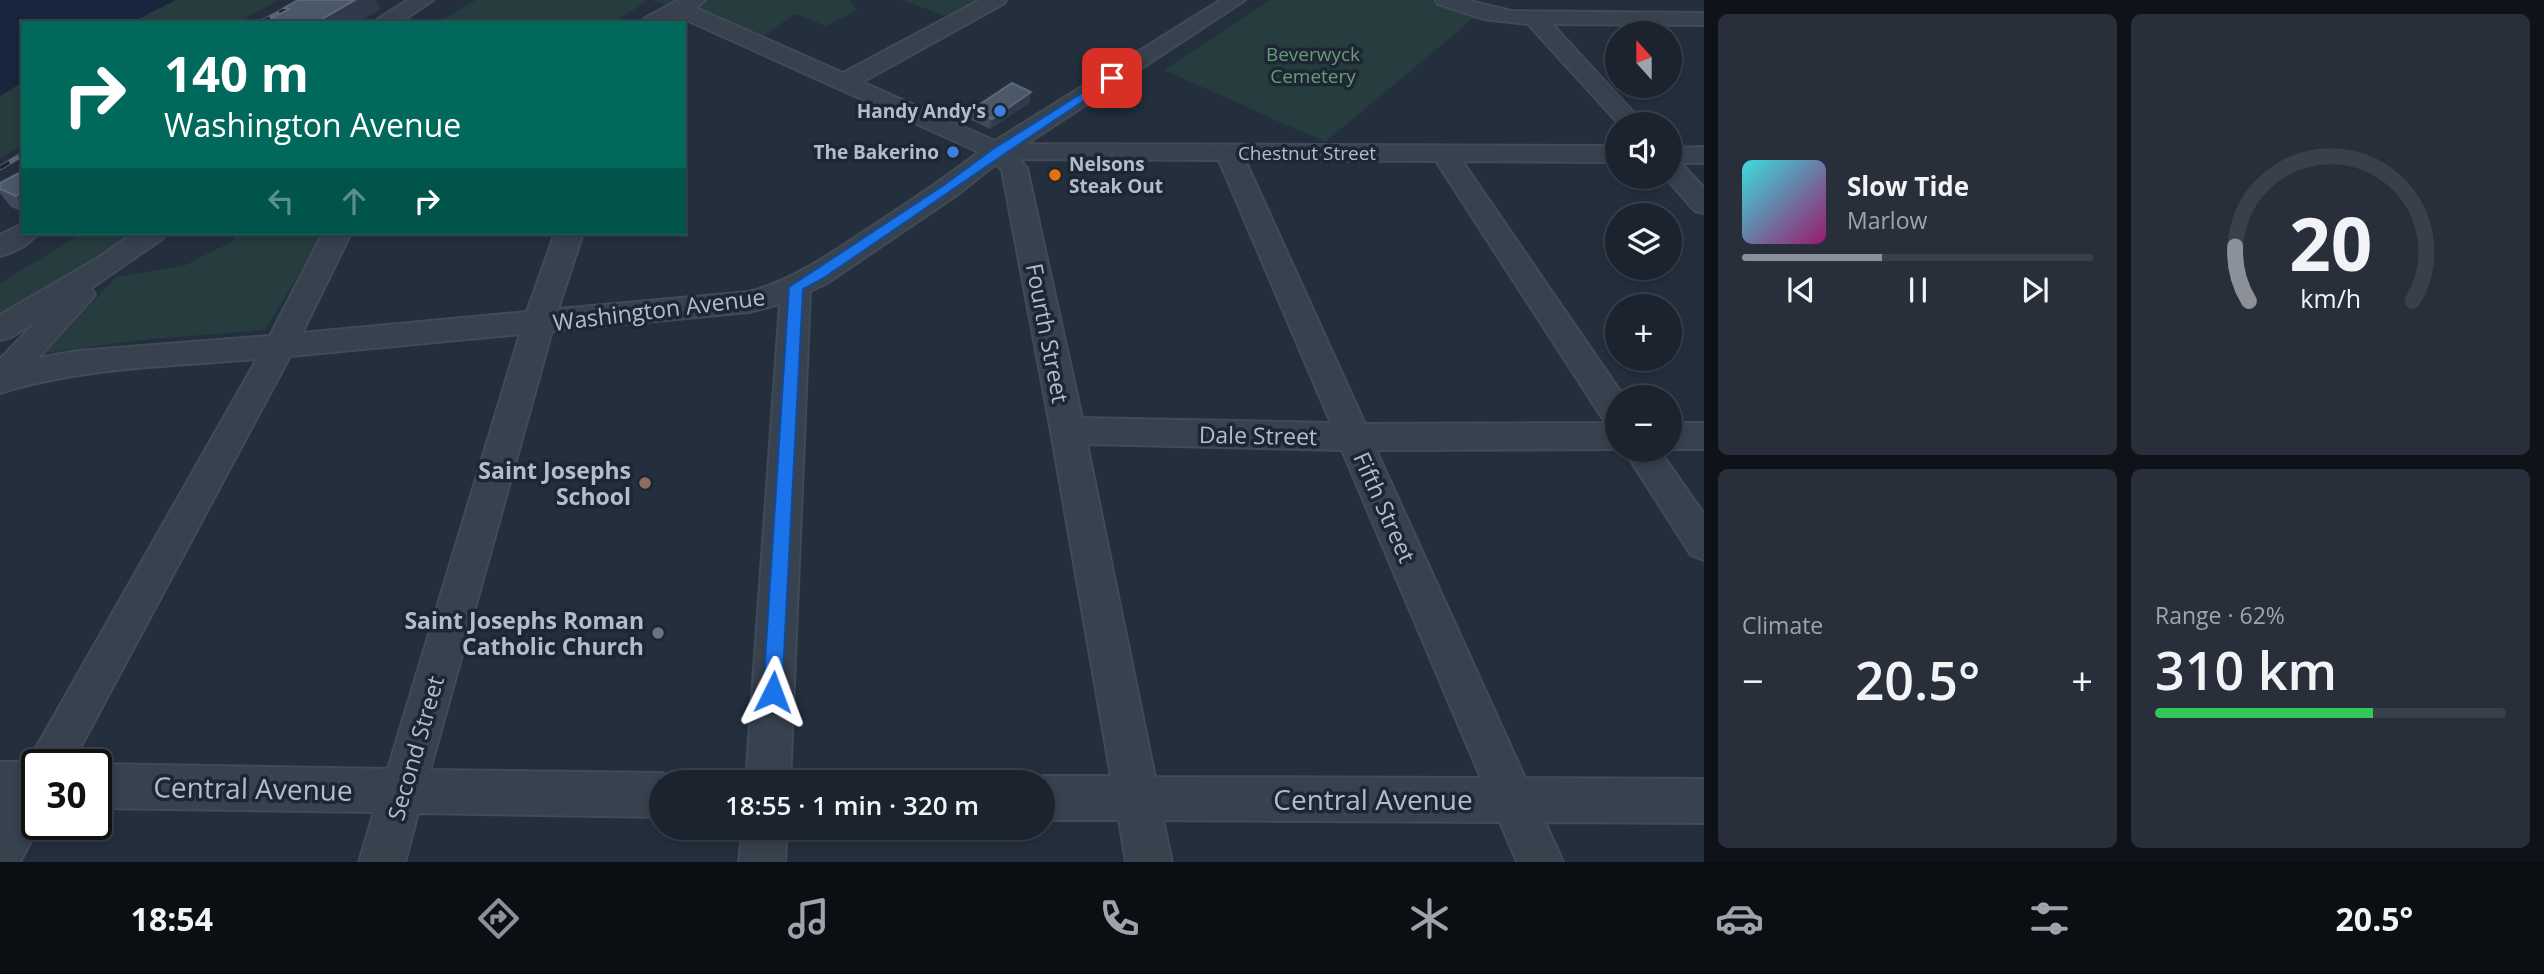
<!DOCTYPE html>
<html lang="en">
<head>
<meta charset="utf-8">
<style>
  :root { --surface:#1b232e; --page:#282f3a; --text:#f1f3f6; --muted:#a0a4aa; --line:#39404a; --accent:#8c9099 }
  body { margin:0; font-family:"Open Sans",sans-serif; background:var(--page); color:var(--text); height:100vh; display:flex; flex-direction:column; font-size:26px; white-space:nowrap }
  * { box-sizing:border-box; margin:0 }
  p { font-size:23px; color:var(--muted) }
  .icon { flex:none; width:38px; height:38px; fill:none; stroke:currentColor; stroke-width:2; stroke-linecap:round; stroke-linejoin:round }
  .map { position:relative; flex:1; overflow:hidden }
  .sheet { display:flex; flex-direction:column; gap:14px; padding:14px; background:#0f1319; width:840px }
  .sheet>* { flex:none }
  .top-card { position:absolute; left:21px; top:21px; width:665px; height:214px; border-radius:0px; box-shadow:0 4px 10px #0003,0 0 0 2px var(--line); background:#00695c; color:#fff; overflow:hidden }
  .needle { width:46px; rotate:339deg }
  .fabs { position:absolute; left:1605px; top:21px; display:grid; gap:14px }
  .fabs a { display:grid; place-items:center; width:77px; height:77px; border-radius:50%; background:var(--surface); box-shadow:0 4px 10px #0003,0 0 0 2px var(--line); font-size:35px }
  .speed { position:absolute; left:21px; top:749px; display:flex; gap:14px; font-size:35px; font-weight:700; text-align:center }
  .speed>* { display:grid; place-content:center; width:91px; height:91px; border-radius:50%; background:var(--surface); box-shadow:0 4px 10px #0003,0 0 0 2px var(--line); line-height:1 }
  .speed .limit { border:4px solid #111; border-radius:10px; background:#fff; color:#111 }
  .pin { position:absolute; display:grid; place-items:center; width:60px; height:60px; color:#fff; margin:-30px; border-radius:14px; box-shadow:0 4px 10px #0006 }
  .me { position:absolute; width:77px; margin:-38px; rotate:3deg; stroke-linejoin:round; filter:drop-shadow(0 0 5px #0008) }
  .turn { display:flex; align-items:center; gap:24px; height:147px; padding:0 28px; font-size:32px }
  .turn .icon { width:91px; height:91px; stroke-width:2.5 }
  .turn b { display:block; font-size:49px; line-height:60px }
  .lanes { display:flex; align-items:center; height:66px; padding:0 28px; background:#0003; justify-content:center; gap:35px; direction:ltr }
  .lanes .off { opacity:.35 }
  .big { font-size:52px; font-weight:600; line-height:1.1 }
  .sheet .card { flex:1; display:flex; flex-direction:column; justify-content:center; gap:10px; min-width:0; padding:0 24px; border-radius:10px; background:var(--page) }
  .sheet .dial { align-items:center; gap:0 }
  .dial svg { height:182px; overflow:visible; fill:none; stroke:var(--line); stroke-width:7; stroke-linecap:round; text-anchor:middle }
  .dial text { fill:var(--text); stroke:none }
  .song { display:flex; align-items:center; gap:21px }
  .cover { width:84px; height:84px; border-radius:10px; background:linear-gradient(135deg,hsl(180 70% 55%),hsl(320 70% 35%)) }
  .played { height:7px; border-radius:4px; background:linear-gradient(90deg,var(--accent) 40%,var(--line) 40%) }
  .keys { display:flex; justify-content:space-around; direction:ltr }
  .heat { display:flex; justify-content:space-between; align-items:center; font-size:38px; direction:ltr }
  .charge { height:10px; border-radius:5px; background:linear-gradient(90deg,#34c759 62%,var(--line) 0) }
  .sheet .tiles { flex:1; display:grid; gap:14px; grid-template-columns:repeat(2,1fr) }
  .trip { position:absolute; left:649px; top:770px; width:406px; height:70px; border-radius:35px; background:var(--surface); box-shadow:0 4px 10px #0003,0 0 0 2px var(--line); font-weight:600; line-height:70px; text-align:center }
  .menu { display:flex; height:112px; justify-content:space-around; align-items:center; background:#0b0e12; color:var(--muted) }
  .menu .icon { width:49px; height:49px }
  .menu .selected { color:var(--accent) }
  .menu b { font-size:32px; color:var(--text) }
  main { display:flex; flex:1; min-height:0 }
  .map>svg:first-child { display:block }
  .green { fill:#263c3f }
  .water { fill:#17263c }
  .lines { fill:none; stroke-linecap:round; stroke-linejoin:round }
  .minor-casing { stroke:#414a57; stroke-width:4 }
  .minor { fill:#38414e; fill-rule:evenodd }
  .rail-casing { stroke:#5a6575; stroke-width:5 }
  .rail { stroke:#1d2633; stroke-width:3.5; stroke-dasharray:11; stroke-linecap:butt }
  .wall { fill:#3f4b5c }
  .shaded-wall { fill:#2f3b4b }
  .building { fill:#4b5868; stroke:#5c6777; stroke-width:2 }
  .route { fill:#1a73e8; stroke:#114b97; stroke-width:2 }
  .shop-dot { fill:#3f7fe0; stroke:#1d2633; stroke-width:2.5 }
  .food-dot { fill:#e8710a; stroke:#1d2633; stroke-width:2.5 }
  .education-dot { fill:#8d6e63; stroke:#1d2633; stroke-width:2.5 }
  .worship-dot { fill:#6b7280; stroke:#1d2633; stroke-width:2.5 }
  .labels { text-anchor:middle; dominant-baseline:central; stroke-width:7; stroke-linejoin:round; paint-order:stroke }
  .far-park-label { font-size:19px; fill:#6b9a76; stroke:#1d2633 }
  .far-poi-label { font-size:19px; font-weight:bold; fill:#b4bcc9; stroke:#1d2633; text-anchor:end }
  .far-street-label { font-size:19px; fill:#b4bcc9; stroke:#1d2633 }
  .street-label { font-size:23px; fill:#b4bcc9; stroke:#1d2633 }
  .poi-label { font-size:23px; font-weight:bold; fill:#b4bcc9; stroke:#1d2633; text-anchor:end }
  .near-street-label { font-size:28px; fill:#b4bcc9; stroke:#1d2633 }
</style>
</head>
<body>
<main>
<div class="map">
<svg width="1704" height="862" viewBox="0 0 1704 862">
  <rect width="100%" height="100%" fill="#242f3e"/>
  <g class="green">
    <path d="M 176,0 L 278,0 L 237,23 L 130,23 Z"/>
    <path d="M 476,0 L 648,0 L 613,23 L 437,23 Z"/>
    <path d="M 651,0 L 850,0 L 857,10 L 826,26 L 795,14 L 762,37 Z"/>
    <path d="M 902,0 L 976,0 L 945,16 Z"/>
    <path d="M 1270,0 L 1428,0 L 1475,17 L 1325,142 L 1164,70 Z"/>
    <path d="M 23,82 L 23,144 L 0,159 L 0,96 Z"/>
    <path d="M 83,233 L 130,233 L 42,296 L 0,317 L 0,283 Z"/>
    <path d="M 234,233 L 324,233 L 265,330 L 141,340 L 45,353 L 116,277 L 186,265 L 234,240 Z"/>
  </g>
  <path class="water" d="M 0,0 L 176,0 L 130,23 L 23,23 L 23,82 L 0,96 Z"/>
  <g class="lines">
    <defs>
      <g id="minor">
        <path d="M 408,0 L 433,0 L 399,23 L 372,23 Z"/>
        <path d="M 679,0 L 705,0 L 696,8 L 843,73 L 980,0 L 1006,0 L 1003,4 L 862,82 L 995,141 L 1221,0 L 1245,0 L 1026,144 L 1617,146 L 1617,162 L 1462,161 L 1624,397 L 1617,397 L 1617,449 L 1376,450 L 1525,778 L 1704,779 L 1704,823 L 1545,822 L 1563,862 L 1517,862 L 1500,822 L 1163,820 L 1172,862 L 1126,862 L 1119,820 L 1043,820 L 1043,782 L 1028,782 L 1043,776 L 1111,776 L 1051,431 L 1002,170 L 996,164 L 958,194 L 827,283 L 810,291 L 790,782 L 746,782 L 780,304 L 749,312 L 552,331 L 430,770 L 662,773 L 679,782 L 662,782 L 662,817 L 418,813 L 405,862 L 359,862 L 374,812 L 96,808 L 96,764 L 388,769 L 520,334 L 290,356 L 71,765 L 37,765 L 37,824 L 40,824 L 20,862 L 0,862 L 0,762 L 28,762 L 257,359 C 171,366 83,367 0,393 L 0,359 L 37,321 L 11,337 L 0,340 L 0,315 L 98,258 L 134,233 L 166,233 L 162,239 L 91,288 L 95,294 L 90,301 L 38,358 L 77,351 L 270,336 L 323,233 L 351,233 L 302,333 L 527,312 L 555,233 L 583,233 L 558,309 L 749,292 C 794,280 830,254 868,229 C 906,204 943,180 979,152 L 680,17 L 669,23 L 642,23 L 645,18 ZM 1019,159 L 1219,160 L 1331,423 L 1082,418 L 1027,168 ZM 1245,160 L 1436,161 L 1605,422 L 1609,423 L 1365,424 ZM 1087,444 L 1342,450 L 1481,778 L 1155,777 Z"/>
        <path d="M 1435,0 L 1466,0 L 1511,11 L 1704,13 L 1704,25 L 1552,24 L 1644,124 L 1619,124 L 1528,24 L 1484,19 L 1438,4 Z"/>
        <path d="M 1704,147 L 1704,163 L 1681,163 L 1704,188 L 1704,213 L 1695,211 L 1665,177 L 1670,177 L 1670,148 Z"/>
        <path d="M 23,224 L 23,233 L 37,233 C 30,245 13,253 0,256 L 0,235 Z"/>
        <rect x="1670" y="423" width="34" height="26"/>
        <path d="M 1624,450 L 1659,450 L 1704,514 L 1704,560 L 1691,555 Z"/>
        <path d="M 743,828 L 787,828 L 785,862 L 739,862 Z"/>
      </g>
    </defs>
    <use href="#minor" class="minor-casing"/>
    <use href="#minor" class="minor"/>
    <defs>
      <g id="rail">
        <path d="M 260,23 L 303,0"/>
        <path d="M 0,168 L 23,154"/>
      </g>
    </defs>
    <use href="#rail" class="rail-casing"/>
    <use href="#rail" class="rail"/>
  </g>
  <g class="wall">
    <path d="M 1031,92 L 1029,103 L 990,129 L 971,120 L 973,109 Z"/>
    <path d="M 23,171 L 23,212 L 11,207 L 0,193 L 0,183 Z"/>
  </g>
  <g class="shaded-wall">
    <path d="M 355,0 L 376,0 L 380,9 L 357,23 L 315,23 Z"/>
    <path d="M 1031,92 L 1029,103 L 990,129 L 992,119 Z"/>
    <path d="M 23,192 L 23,205 L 16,196 Z"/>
  </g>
  <g class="building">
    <path d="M 298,0 L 355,0 L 315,23 L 264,23 L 289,9 L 284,8 Z"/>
    <path d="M 1012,83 L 1031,92 L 992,119 L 973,109 Z"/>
    <path d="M 23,171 L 23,192 L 16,196 L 0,189 L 0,183 Z"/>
  </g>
  <path class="route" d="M 1112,74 L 1117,78 L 1116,80 C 1016,144 920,213 822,279 L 803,289 L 782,692 L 780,699 L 773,701 L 766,699 L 763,692 L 789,287 L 944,185 L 993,149 Z"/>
  <g class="shop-dot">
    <circle cx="1000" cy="111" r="7"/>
    <circle cx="953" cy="152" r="7"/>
  </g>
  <circle class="food-dot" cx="1055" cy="175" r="7"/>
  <circle class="education-dot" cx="645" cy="483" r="7"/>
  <circle class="worship-dot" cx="658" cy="633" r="7"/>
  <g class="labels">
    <g class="far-park-label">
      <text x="1313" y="54">Beverwyck<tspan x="1313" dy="22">Cemetery</tspan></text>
    </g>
    <g class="far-poi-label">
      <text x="986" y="111">Handy Andy's</text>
      <text x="939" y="152">The Bakerino</text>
      <text x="1069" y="164" text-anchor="start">Nelsons<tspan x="1069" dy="22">Steak Out</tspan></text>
    </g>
    <g class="far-street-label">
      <text x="1307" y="153">Chestnut Street</text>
    </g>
    <g class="street-label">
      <text transform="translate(659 309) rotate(-7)">Washington Avenue</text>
      <text transform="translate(1048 333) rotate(79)">Fourth Street</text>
      <text transform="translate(1258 435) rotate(1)">Dale Street</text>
      <text transform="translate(1385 507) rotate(66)">Fifth Street</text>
      <text transform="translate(415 748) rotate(-74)">Second Street</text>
    </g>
    <g class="poi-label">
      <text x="631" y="470">Saint Josephs<tspan x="631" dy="26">School</tspan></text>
      <text x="644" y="620">Saint Josephs Roman<tspan x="644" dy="26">Catholic Church</tspan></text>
    </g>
    <g class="near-street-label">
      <text transform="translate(253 788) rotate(1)">Central Avenue</text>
      <text x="1373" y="799">Central Avenue</text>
    </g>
  </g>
</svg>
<div class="fabs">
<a><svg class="needle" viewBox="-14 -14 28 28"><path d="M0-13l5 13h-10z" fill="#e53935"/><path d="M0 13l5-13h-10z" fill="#a0a4aa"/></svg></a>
<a><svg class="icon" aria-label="sound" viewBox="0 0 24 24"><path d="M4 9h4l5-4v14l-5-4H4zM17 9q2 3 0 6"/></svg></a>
<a><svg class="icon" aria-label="layers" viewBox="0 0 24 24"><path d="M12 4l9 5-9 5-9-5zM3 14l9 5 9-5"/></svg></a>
<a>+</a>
<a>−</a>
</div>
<div class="speed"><div class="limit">30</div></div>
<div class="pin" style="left:1112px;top:78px;background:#d93025"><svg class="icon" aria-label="arrive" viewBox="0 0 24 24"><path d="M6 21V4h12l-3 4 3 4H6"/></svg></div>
<svg class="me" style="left:773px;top:692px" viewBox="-20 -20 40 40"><path d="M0-17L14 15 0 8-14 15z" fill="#1a73e8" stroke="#fff" stroke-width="4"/></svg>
<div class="trip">18:55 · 1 min · 320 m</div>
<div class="top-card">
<div class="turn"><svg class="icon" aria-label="right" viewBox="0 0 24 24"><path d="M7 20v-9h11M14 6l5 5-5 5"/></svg><div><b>140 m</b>Washington Avenue</div></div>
<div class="lanes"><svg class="icon off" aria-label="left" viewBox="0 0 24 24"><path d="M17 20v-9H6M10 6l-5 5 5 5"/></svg><svg class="icon off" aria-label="ahead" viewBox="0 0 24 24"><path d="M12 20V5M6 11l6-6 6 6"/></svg><svg class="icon" aria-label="right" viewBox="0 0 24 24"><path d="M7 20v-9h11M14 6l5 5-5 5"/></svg></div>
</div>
</div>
<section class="sheet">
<div class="tiles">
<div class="card">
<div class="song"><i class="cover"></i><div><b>Slow Tide</b><p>Marlow</p></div></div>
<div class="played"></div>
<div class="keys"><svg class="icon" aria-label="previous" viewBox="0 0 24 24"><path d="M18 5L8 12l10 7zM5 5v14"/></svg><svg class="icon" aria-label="pause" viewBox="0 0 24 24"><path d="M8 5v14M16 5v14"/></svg><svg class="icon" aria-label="next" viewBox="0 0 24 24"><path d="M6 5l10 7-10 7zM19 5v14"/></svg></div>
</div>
<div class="card dial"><svg viewBox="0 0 100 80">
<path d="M14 69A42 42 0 1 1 86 69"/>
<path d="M14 69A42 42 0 0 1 8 45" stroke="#8c9099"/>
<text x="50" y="56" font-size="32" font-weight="700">20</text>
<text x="50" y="72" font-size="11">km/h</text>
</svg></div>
<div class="card"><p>Climate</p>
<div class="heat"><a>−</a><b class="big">20.5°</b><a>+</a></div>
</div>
<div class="card"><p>Range · 62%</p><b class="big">310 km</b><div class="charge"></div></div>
</div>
</section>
</main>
<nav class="menu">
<b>18:54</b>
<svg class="icon selected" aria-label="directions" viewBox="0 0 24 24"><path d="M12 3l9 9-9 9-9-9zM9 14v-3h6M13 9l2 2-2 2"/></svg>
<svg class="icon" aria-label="music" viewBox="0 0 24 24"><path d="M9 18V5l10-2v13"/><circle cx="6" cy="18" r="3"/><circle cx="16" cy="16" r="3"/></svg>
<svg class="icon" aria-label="phone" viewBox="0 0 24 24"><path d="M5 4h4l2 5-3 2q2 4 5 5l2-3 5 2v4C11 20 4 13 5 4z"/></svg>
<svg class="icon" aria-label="climate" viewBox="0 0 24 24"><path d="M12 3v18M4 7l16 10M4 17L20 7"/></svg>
<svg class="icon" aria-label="car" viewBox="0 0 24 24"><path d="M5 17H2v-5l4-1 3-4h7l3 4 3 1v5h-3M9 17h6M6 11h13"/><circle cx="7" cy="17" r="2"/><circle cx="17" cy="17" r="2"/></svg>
<svg class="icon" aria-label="filters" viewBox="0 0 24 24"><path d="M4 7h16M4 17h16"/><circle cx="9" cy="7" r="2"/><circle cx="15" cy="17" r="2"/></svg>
<b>20.5°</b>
</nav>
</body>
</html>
